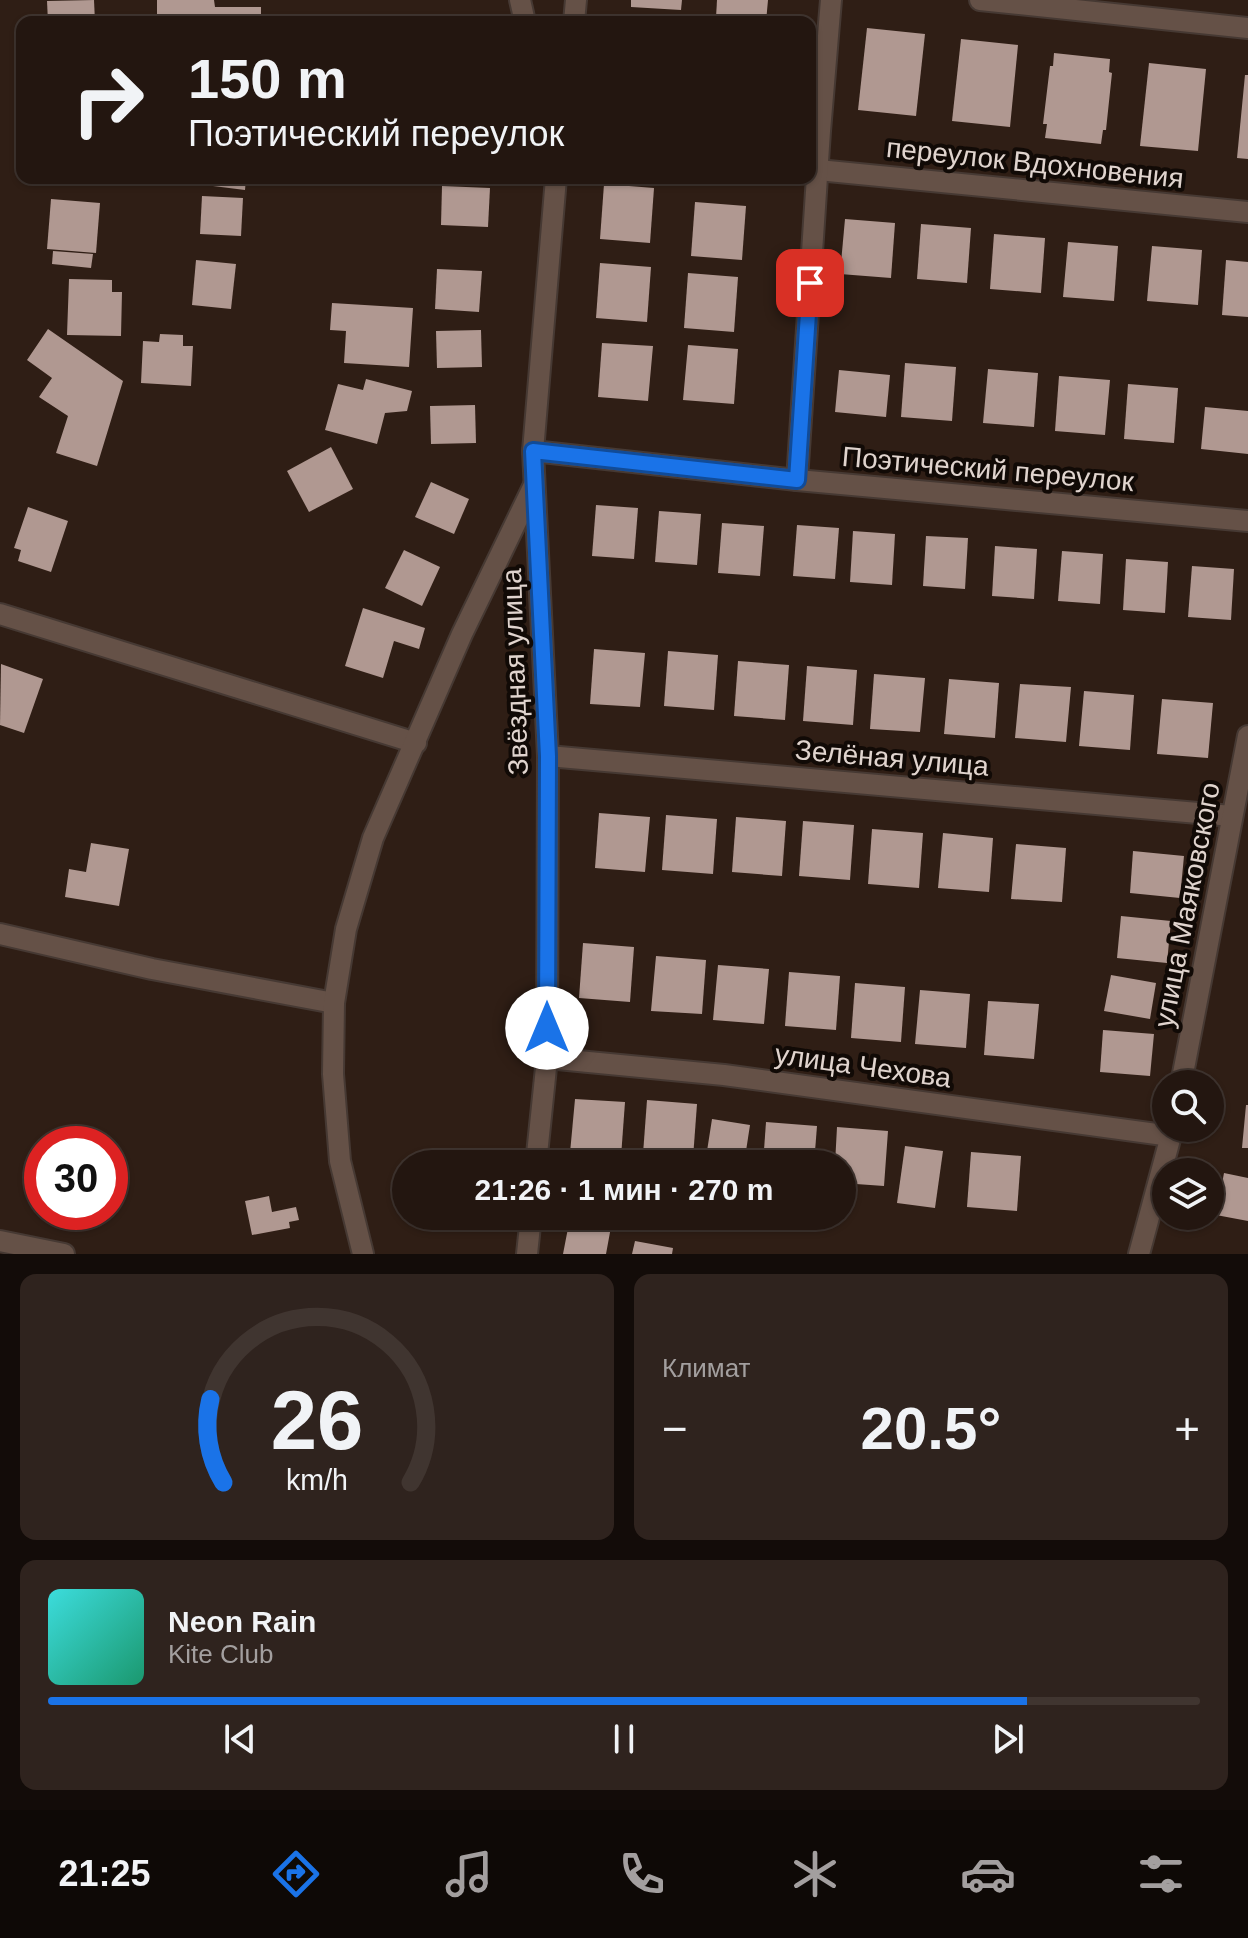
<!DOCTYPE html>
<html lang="ru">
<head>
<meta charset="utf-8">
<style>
  :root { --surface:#231610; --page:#2f231e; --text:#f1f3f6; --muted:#a39f9f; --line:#403530; --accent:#1a73e8 }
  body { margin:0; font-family:Helvetica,sans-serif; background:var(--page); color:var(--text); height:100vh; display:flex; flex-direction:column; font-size:30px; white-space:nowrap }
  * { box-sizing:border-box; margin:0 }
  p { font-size:26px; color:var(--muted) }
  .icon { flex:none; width:44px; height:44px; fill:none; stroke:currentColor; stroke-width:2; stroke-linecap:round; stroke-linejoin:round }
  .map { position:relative; height:1254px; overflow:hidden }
  .side { display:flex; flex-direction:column; gap:20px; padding:20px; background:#130c09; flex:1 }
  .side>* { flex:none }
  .hud { position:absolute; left:16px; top:16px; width:800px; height:168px; border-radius:16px; box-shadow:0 2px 6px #0004,0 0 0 2px var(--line); background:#231610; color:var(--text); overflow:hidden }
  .tools { position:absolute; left:1152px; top:1070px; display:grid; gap:16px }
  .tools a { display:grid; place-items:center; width:72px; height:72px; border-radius:50%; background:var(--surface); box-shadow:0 2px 6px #0004,0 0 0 2px var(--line); font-size:40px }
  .speed { position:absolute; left:24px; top:1126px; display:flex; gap:16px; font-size:40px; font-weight:700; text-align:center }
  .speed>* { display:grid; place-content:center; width:104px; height:104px; border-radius:50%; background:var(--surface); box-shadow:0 2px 6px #0004,0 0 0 2px var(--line); line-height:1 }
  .speed .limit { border:12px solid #d22; background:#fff; color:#111 }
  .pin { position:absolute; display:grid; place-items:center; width:68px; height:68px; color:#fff; margin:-34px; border-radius:16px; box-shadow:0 4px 12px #0006 }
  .me { position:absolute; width:88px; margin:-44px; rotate:0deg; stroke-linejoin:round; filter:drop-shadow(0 0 6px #0008) }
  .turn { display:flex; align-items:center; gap:28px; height:168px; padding:0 40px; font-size:36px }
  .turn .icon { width:104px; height:104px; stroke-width:2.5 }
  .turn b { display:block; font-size:56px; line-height:68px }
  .big { font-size:60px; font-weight:600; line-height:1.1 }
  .side .tile { flex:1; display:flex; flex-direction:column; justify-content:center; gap:12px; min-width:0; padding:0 28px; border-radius:16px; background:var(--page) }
  .side .dial { align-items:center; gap:0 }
  .dial svg { height:208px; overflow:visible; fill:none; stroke:var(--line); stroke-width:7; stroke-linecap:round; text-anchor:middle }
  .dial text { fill:var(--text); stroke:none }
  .song { display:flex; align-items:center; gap:24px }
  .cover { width:96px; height:96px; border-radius:12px; background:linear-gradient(135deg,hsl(180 70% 55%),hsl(160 70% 35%)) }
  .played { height:8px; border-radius:4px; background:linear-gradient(90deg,var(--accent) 85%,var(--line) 85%) }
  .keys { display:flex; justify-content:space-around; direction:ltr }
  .heat { display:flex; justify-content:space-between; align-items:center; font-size:44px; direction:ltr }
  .side .tiles { flex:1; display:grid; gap:20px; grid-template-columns:1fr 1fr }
  .tile:last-child { grid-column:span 2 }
  .trip { position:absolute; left:392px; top:1150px; width:464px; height:80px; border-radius:40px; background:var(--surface); box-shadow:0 2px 6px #0004,0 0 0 2px var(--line); font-weight:600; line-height:80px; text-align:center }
  .menu { display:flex; height:128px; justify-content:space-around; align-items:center; background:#0e0906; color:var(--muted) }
  .menu .icon { width:56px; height:56px }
  .menu .selected { color:var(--accent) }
  .menu b { font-size:36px; color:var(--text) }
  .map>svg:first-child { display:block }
  .building { fill:#b09891 }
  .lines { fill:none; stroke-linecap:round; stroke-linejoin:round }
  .minor-casing { stroke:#463933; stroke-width:24 }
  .minor { stroke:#655147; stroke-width:20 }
  .route-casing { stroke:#114b97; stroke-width:20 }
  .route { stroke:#1a73e8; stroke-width:14 }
  .labels { text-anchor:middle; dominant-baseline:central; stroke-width:8; stroke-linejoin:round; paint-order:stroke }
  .street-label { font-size:28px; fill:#e0d4ce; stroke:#110a06 }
</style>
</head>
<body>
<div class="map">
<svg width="1248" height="1254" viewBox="0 0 1248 1254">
  <rect width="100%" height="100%" fill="#2f1e15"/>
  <g class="building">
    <path d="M 94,0 L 95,22 L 48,22 L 47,1 Z"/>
    <path d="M 157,0 L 214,0 L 215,7 L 261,7 L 261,22 L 190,22 L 190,16 L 157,16 Z"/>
    <path d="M 631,0 L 682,0 L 681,10 L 631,7 Z"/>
    <path d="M 717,0 L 768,0 L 766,22 L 716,18 Z"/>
    <path d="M 380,17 L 380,22 L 344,22 L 343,19 Z"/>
    <path d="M 867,28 L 925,34 L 916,116 L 858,110 Z"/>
    <path d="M 961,39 L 1018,45 L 1010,127 L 952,121 Z"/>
    <path d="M 1054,53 L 1110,59 L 1109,72 L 1112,73 L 1106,130 L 1103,130 L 1101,144 L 1045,138 L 1047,124 L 1043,124 L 1050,66 L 1053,66 Z"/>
    <path d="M 1149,63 L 1206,69 L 1198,151 L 1140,146 Z"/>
    <path d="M 1245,75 L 1248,75 L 1248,159 L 1237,158 Z"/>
    <path d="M 60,178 L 110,178 L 109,182 L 60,181 Z"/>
    <path d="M 214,178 L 246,178 L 245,190 L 213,186 Z"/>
    <path d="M 604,184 L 654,188 L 650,243 L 600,239 Z"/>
    <path d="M 442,186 L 490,188 L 488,227 L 441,225 Z"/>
    <path d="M 202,196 L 243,198 L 241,236 L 200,234 Z"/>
    <path d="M 51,199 L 100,203 L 96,253 L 47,249 Z"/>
    <path d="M 695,202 L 746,206 L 742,260 L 691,256 Z"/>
    <path d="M 845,219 L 895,223 L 891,278 L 840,274 Z"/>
    <path d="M 921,224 L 971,228 L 967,283 L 917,279 Z"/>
    <path d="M 994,234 L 1045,238 L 1041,293 L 990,289 Z"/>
    <path d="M 1068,242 L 1118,246 L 1114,301 L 1063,297 Z"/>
    <path d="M 1152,246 L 1202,250 L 1198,305 L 1147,301 Z"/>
    <path d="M 53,251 L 93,254 L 91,268 L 52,264 Z"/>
    <path d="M 196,260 L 236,264 L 231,309 L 192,305 Z"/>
    <path d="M 1226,260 L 1248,262 L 1248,317 L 1222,315 Z"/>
    <path d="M 600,263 L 651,267 L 647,322 L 596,318 Z"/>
    <path d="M 437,269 L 482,271 L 479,312 L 435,309 Z"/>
    <path d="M 688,273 L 738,277 L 734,332 L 684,328 Z"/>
    <path d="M 69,279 L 112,280 L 112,292 L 122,292 L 121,336 L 67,335 Z"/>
    <path d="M 332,303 L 413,308 L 409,367 L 344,363 L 346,331 L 330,330 Z"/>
    <path d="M 48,329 L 123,381 L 97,466 L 56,453 L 68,416 L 39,397 L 52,378 L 27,360 Z"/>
    <path d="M 481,330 L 482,367 L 437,368 L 436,331 Z"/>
    <path d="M 160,334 L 183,335 L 183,346 L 193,346 L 191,386 L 141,383 L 143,341 L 159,342 Z"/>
    <path d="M 602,343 L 653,346 L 648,401 L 598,397 Z"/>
    <path d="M 688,345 L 738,349 L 734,404 L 683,400 Z"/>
    <path d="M 905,363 L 956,367 L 952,421 L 901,417 Z"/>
    <path d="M 988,369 L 1038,373 L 1034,427 L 983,423 Z"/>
    <path d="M 839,370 L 890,375 L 886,417 L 835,412 Z"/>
    <path d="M 1059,376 L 1110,380 L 1105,435 L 1055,431 Z"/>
    <path d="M 366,379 L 412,391 L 407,411 L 385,413 L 377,444 L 325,430 L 338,384 L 363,390 Z"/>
    <path d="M 1128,384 L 1178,388 L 1174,443 L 1124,439 Z"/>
    <path d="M 475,405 L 476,443 L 431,444 L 430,406 Z"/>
    <path d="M 1205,407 L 1248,411 L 1248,454 L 1201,449 Z"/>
    <path d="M 331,447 L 353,489 L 309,512 L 287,471 Z"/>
    <path d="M 431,482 L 469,499 L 454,534 L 415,517 Z"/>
    <path d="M 596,505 L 638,508 L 634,559 L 592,556 Z"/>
    <path d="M 28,507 L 68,521 L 51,572 L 18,561 L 21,550 L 14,548 Z"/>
    <path d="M 659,511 L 701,514 L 697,565 L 655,562 Z"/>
    <path d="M 722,523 L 764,526 L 760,576 L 718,573 Z"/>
    <path d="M 797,525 L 839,528 L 835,579 L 793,576 Z"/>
    <path d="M 853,531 L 895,534 L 892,585 L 850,582 Z"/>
    <path d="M 926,536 L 968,538 L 965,589 L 923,586 Z"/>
    <path d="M 995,546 L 1037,549 L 1034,599 L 992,596 Z"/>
    <path d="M 404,550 L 440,567 L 422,606 L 385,588 Z"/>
    <path d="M 1062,551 L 1103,554 L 1100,604 L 1058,601 Z"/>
    <path d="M 1126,559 L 1168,562 L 1165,613 L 1123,610 Z"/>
    <path d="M 1192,566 L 1234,569 L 1231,620 L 1188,617 Z"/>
    <path d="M 363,608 L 425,628 L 419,649 L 394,641 L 383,678 L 345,666 Z"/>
    <path d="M 594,649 L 645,653 L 640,707 L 590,704 Z"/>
    <path d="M 668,651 L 718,655 L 714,710 L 664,706 Z"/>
    <path d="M 738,661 L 789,665 L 785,720 L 734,716 Z"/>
    <path d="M 1,664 L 43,679 L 24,733 L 0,725 Z"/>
    <path d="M 807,666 L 857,670 L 853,725 L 803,721 Z"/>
    <path d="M 874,674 L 925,678 L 920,732 L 870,729 Z"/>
    <path d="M 949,679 L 999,683 L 995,738 L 944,734 Z"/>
    <path d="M 1020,684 L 1071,687 L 1066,742 L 1015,738 Z"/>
    <path d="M 1084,691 L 1134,695 L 1130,750 L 1079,746 Z"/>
    <path d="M 1162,699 L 1213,703 L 1208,758 L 1157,754 Z"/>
    <path d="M 599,813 L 650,817 L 645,872 L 595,868 Z"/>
    <path d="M 666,815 L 717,819 L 713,874 L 662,870 Z"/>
    <path d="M 736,817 L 786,821 L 782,876 L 732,872 Z"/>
    <path d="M 803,821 L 854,825 L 850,880 L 799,876 Z"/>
    <path d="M 872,829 L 923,833 L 919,888 L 868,884 Z"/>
    <path d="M 943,833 L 993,838 L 989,892 L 938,888 Z"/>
    <path d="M 91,843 L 129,849 L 119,906 L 65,897 L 69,869 L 86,872 Z"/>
    <path d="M 1016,844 L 1066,848 L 1062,902 L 1011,899 Z"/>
    <path d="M 1133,851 L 1184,856 L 1180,898 L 1130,893 Z"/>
    <path d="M 1121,916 L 1171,921 L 1167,963 L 1117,958 Z"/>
    <path d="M 583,943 L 634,947 L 630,1002 L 579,998 Z"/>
    <path d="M 656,956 L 706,960 L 702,1014 L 651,1011 Z"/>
    <path d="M 718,965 L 769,969 L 764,1024 L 713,1020 Z"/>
    <path d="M 789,972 L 840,976 L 836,1030 L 785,1026 Z"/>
    <path d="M 1111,975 L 1156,983 L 1150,1019 L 1104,1011 Z"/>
    <path d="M 855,983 L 905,987 L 901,1042 L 851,1038 Z"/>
    <path d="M 920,990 L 970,994 L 966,1048 L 915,1044 Z"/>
    <path d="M 988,1001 L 1039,1004 L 1034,1059 L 984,1055 Z"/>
    <path d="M 1103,1030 L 1154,1034 L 1150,1076 L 1100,1072 Z"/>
    <path d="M 575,1099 L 625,1102 L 621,1157 L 570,1153 Z"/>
    <path d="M 647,1100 L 697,1104 L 693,1158 L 643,1154 Z"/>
    <path d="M 1246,1105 L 1248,1105 L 1248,1148 L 1242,1148 Z"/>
    <path d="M 712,1119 L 750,1125 L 744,1164 L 705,1164 Z"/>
    <path d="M 766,1122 L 817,1126 L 814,1164 L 763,1164 Z"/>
    <path d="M 837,1127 L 888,1131 L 884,1186 L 842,1183 L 842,1164 L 835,1164 Z"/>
    <path d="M 905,1146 L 943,1151 L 935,1208 L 897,1203 Z"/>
    <path d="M 971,1152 L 1021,1156 L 1017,1211 L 967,1207 Z"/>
    <path d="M 1224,1173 L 1248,1178 L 1248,1221 L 1216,1215 Z"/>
    <path d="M 269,1196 L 272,1212 L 296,1207 L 299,1220 L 289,1222 L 290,1228 L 252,1235 L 245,1201 Z"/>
    <path d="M 578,1216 L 613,1216 L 606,1254 L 563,1254 L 569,1223 L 577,1224 Z"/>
    <path d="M 635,1241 L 673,1248 L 672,1254 L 632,1254 Z"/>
  </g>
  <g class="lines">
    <defs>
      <g id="minor">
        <path d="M 520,0 L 525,22"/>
        <path d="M 980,0 L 1248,28"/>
        <path d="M 574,22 L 576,0"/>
        <path d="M 818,170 L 1248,212"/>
        <path d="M 533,451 L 797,480 L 1248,521"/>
        <path d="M 797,480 L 820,131 L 831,0"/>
        <path d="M 0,614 L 416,743"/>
        <path d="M 548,756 L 1232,816"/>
        <path d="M 0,934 L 152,969 L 334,1003"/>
        <path d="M 547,1058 L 724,1075 L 1171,1136"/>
        <path d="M 1181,1084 L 1248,736"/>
        <path d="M 536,1164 L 547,1058 L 548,756 L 533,451 L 556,178"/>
        <path d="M 0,1241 L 64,1254"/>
        <path d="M 363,1254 L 340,1161 L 333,1074 L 334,1003 L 346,929 L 373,838 L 462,634 L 534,485"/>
        <path d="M 527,1254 L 531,1216"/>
        <path d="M 1139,1254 L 1173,1128"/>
      </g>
    </defs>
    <use href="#minor" class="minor-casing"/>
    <use href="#minor" class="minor"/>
  </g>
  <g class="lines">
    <defs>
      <path id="route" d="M 547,1028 L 548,756 L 533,451 L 797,480 L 810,283"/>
    </defs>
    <use href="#route" class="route-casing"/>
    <use href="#route" class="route"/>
  </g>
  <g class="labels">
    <g class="street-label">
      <text transform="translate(1035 163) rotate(6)">переулок Вдохновения</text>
      <text transform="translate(988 469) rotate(5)">Поэтический переулок</text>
      <text transform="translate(515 672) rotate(-92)">Звёздная улица</text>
      <text transform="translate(892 758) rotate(5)">Зелёная улица</text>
      <text transform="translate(1187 905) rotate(-79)">улица Маяковского</text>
      <text transform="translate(863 1066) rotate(8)">улица Чехова</text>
    </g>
  </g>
</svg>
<div class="tools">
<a><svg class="icon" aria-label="search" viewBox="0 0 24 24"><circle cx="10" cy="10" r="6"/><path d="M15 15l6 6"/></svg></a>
<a><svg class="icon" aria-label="layers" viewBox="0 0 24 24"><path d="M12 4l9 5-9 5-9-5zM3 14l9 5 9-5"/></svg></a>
</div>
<div class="speed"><div class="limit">30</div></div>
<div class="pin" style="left:810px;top:283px;background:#d93025"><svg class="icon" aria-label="arrive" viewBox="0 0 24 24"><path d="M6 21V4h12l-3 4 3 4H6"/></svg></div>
<svg class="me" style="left:547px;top:1028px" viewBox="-20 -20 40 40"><circle r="19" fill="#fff"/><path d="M0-13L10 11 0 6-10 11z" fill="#1a73e8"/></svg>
<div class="trip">21:26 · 1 мин · 270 m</div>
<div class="hud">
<div class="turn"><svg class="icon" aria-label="right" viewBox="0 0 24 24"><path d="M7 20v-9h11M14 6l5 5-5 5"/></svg><div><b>150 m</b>Поэтический переулок</div></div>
</div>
</div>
<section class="side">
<div class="tiles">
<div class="tile dial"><svg viewBox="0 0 100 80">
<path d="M14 69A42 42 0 1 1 86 69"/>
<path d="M14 69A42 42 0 0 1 9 37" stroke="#1a73e8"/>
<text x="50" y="56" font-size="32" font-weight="700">26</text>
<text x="50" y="72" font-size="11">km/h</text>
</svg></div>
<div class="tile"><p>Климат</p>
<div class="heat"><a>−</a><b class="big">20.5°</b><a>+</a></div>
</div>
<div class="tile">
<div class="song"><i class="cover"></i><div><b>Neon Rain</b><p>Kite Club</p></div></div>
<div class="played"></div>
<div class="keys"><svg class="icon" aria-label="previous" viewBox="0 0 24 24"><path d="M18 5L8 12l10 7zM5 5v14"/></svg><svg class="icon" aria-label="pause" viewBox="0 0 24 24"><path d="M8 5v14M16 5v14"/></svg><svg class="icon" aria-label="next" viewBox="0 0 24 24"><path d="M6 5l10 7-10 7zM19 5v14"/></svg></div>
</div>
</div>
</section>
<nav class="menu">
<b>21:25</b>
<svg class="icon selected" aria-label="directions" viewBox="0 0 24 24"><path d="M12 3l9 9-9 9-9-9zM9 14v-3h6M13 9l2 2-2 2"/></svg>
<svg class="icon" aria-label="music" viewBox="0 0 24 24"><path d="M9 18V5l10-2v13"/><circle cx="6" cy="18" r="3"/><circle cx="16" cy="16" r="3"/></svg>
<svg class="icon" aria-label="phone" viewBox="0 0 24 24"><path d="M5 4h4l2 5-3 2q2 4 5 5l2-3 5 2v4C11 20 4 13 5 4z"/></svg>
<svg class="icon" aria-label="climate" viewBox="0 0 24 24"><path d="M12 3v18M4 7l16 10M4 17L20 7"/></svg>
<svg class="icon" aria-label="car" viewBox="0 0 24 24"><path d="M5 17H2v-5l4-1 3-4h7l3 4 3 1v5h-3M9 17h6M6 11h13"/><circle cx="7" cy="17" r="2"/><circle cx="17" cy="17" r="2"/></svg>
<svg class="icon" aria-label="filters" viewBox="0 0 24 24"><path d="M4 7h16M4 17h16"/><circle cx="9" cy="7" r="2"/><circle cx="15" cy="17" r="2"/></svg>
</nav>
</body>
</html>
